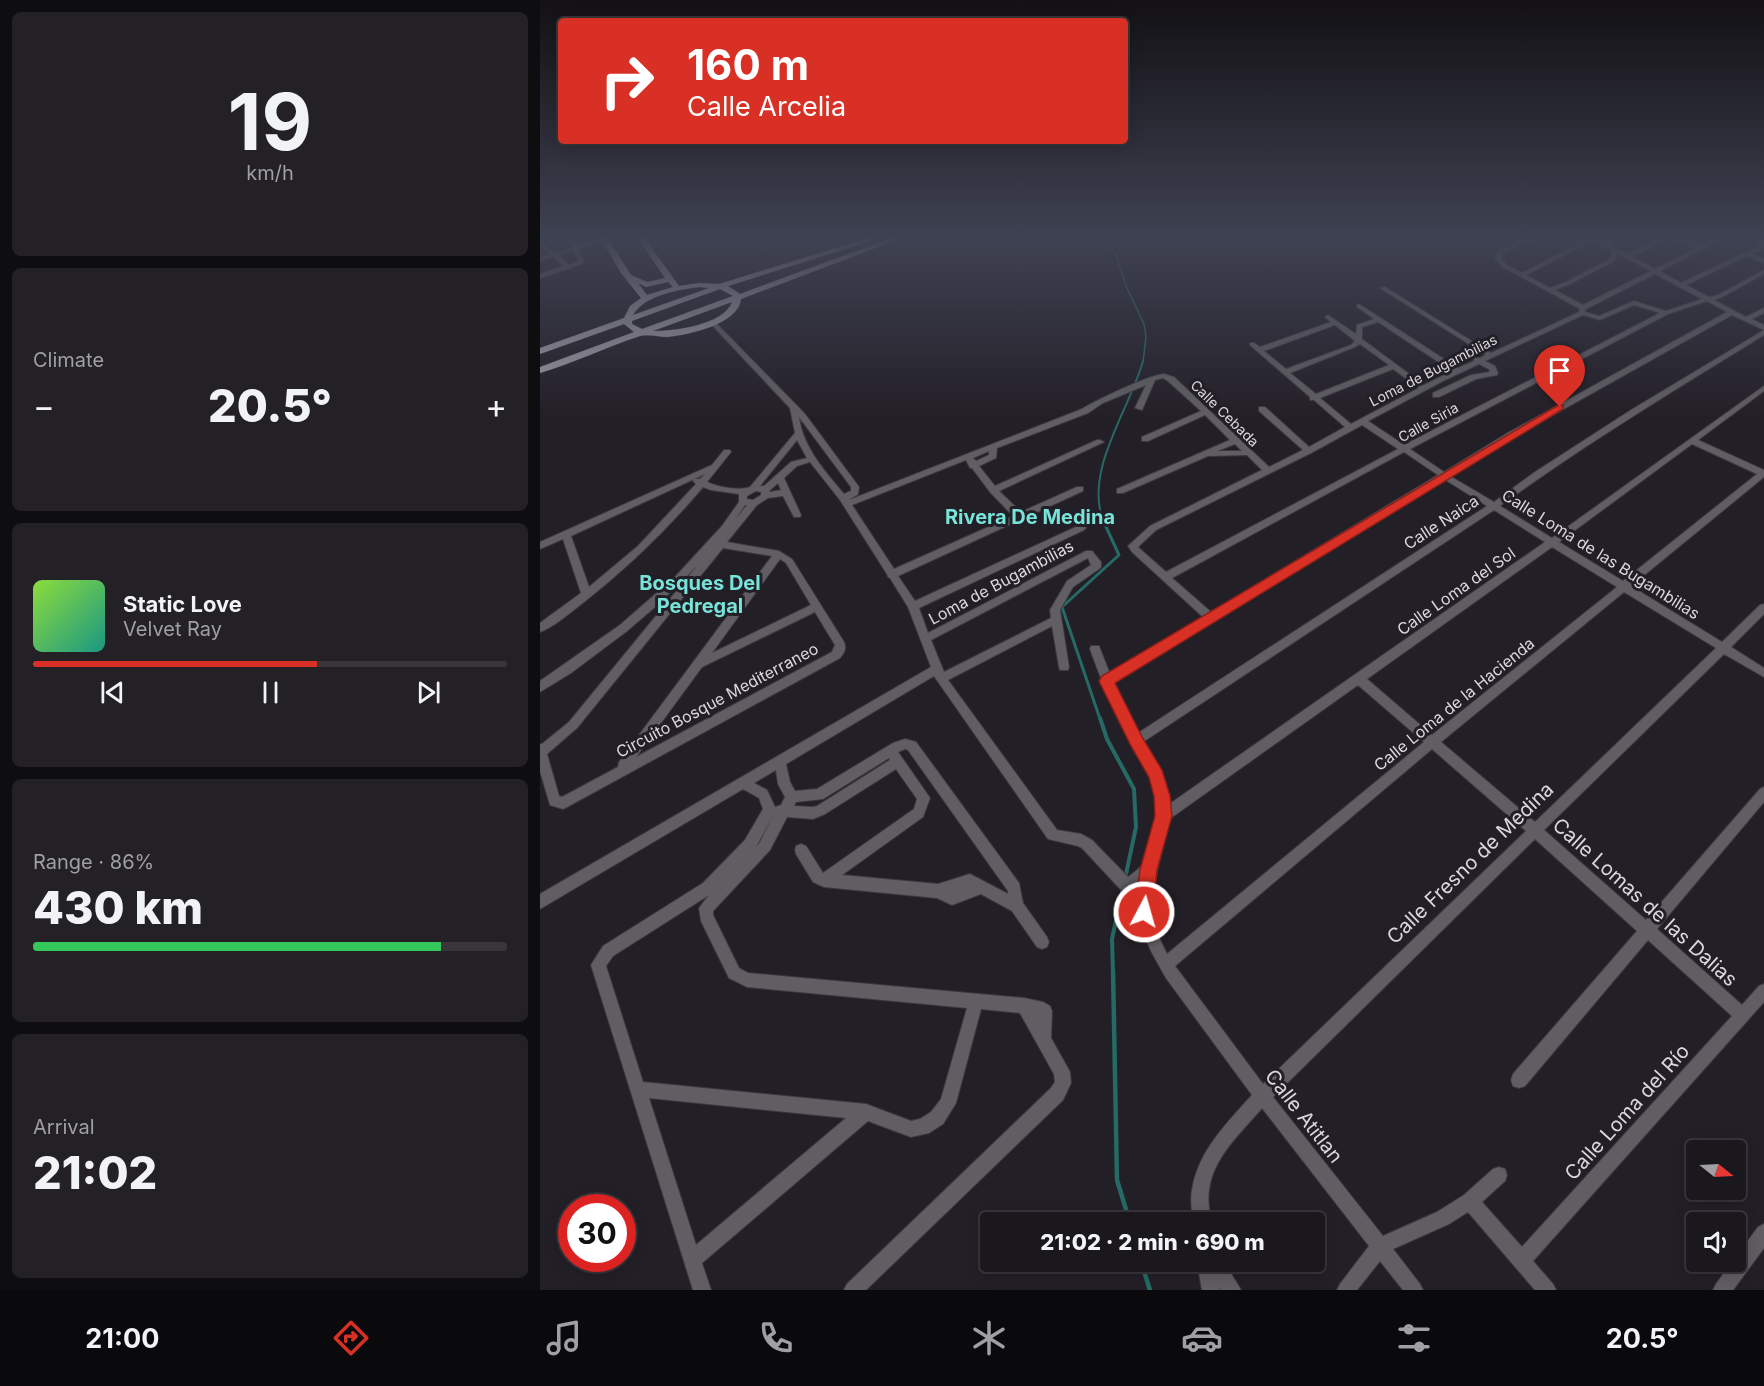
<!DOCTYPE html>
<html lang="en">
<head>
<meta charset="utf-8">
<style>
  :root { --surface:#1a171d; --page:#232026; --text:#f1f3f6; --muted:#9f9fa4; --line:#38363b; --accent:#d93025 }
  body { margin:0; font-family:Inter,sans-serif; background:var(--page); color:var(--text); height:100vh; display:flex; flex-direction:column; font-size:22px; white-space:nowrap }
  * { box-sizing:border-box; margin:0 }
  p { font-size:20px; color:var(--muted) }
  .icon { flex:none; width:33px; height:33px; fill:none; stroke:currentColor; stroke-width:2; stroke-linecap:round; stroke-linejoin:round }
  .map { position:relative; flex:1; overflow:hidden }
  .sheet { display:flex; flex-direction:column; gap:12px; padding:12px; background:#0e0d10; width:540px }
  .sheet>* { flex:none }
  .top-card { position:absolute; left:18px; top:18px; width:570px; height:126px; border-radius:6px; box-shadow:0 3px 15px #0003,0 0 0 2px var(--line); background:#d93025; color:#fff; overflow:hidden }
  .needle { width:39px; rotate:108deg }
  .fabs { position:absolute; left:1146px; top:1140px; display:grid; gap:12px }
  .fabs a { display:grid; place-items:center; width:60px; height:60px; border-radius:6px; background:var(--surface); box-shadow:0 3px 15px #0003,0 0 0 2px var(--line); font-size:30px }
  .speed { position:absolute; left:18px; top:1194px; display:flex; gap:12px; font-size:30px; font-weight:700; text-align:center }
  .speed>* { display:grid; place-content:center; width:78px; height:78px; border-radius:50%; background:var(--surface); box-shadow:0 3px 15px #0003,0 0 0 2px var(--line); line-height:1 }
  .speed .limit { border:9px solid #d22; background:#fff; color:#111 }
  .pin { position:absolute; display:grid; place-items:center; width:51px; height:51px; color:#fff; margin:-62px -26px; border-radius:50% 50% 50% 0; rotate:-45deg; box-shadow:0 0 6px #0007 }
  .pin .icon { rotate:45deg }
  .me { position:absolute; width:66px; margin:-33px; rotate:6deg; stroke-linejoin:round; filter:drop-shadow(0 0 4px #0008) }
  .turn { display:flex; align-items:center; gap:21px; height:126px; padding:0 30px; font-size:27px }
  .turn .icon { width:78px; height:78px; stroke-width:2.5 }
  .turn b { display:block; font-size:42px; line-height:51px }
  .big { font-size:45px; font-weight:800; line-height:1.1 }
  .sheet .card { flex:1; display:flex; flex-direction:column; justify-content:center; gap:9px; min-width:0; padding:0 21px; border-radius:9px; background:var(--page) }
  .sheet .dial { align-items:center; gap:0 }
  .dial b { font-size:78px; line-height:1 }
  .song { display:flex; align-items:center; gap:18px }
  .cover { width:72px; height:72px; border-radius:9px; background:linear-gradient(135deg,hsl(90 70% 55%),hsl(170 70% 35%)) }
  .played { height:6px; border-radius:3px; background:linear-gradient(90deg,var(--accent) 60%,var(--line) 60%) }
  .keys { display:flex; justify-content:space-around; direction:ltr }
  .heat { display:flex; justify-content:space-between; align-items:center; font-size:33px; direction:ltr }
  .charge { height:9px; border-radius:4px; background:linear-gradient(90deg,#34c759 86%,var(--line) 0) }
  .trip { position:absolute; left:440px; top:1212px; width:345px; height:60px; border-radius:6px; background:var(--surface); box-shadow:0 3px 15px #0003,0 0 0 2px var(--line); font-weight:800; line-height:60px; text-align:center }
  .tabs { display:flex; height:96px; justify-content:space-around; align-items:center; background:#0a090c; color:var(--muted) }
  .tabs .icon { width:42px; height:42px }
  .tabs .on { color:var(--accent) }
  .tabs b { font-size:27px; color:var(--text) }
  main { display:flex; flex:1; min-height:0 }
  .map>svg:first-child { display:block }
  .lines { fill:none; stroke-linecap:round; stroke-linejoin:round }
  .stream-far4 { stroke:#266a65; stroke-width:1.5 }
  .stream-far3 { stroke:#266a65; stroke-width:2 }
  .stream-far2 { stroke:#266a65; stroke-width:3 }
  .stream-far1 { stroke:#266a65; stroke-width:4 }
  .stream { stroke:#266a65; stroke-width:4.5 }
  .minor-casing { stroke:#3d3940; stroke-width:2 }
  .major-casing { stroke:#3d3940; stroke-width:1 }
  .minor { fill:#605e62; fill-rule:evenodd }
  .major { fill:#a09ba4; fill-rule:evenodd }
  .route { fill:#d93025; stroke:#8d1f18; stroke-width:1.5 }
  .labels { text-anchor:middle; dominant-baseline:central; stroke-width:6; stroke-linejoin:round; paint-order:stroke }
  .far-street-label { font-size:14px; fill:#dad7dd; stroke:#231f27 }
  .street-label { font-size:16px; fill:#dad7dd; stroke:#231f27 }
  .quarter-label { font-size:20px; font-weight:bold; fill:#78e3d9; stroke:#231f27 }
  .near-street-label { font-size:20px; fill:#dad7dd; stroke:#231f27 }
</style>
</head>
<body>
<main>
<section class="sheet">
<div class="card dial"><b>19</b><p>km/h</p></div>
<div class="card"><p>Climate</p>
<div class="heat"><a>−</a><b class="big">20.5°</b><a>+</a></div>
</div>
<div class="card">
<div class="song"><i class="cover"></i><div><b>Static Love</b><p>Velvet Ray</p></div></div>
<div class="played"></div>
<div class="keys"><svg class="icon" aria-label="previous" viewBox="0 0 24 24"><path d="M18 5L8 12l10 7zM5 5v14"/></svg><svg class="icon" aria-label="pause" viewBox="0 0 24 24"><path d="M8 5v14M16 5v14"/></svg><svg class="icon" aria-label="next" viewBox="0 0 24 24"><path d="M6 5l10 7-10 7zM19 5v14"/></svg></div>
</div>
<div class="card"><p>Range · 86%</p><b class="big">430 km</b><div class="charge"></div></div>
<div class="card"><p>Arrival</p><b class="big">21:02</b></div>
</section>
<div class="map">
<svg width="1224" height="1290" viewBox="0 0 1224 1290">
  <rect width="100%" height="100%" fill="#231f27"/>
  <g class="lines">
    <path class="stream-far4" d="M 564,237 L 576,254 L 586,286 L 604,324 L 606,337 L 603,362"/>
    <path class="stream-far3" d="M 563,520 C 544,470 590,409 603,361"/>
    <path class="stream-far2" d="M 560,719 L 522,607 L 579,555 L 562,518"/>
    <g class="stream-far1">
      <path d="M 560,718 L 567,739 L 594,789 L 596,827 L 585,879"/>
      <path d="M 573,971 L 572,939 L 583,888"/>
    </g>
    <g class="stream">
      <path d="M 573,970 L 577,1180 L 588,1216"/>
      <path d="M 601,1262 L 610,1290"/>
    </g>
    <defs>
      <g id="minor">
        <path d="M 26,237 L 32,237 L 37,246 L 64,238 L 67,240 L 38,249 L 44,263 L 32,267 L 31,269 L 27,269 L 0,278 L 0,274 L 23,266 L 13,257 L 0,261 L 0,257 L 10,254 L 0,245 L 0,240 L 15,253 L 32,248 ZM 33,251 L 39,261 L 29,265 L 18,255 Z"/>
        <path d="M 988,237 L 997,237 L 963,253 L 961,259 L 967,265 L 982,273 L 1048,239 L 1046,237 L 1054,237 L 1062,242 L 1071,237 L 1079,237 L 1067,244 L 1088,254 C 1123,237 1123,233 1161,246 L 1178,237 L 1186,237 L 1120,271 L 1141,283 L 1223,244 L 1206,237 L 1215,237 L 1224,241 L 1224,248 L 1211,254 L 1224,259 L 1224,263 L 1207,256 L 1146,285 L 1169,297 L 1178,295 L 1224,270 L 1224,274 L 1182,297 L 1174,300 L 1206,317 L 1224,308 L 1224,313 L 1212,319 L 1224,325 L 1224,335 C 1135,390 1045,444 960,506 L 1012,538 L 1224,386 L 1224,391 L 1158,440 L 1224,470 L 1224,477 L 1091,586 L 1182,642 L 1220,605 L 1224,604 L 1224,614 L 1191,647 L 1224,668 L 1224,677 L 1184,654 L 1004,830 L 1106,920 L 1220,789 L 1224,787 L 1224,802 L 1117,929 L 1202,1005 L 1219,986 L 1224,984 L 1224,1002 L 993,1261 L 1013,1284 L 1016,1290 L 995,1290 L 928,1212 L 909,1224 L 853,1249 L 880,1284 L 883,1290 L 863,1290 L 840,1261 L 817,1290 L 797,1290 L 800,1284 L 829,1246 L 722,1108 C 701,1133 673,1157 669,1190 C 667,1201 670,1212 671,1222 L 653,1222 C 652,1212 650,1200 652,1190 C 658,1151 687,1123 712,1095 L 626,978 L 612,953 L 604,935 L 599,917 L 582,891 L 542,848 L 538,846 L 508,839 L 394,676 L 246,764 L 250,782 L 255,791 L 277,789 L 353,743 L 365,739 L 376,742 L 479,883 L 483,903 L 507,937 L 509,942 L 507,947 L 502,949 L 497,947 L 472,911 L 441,894 L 412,905 L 397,898 L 284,887 L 273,882 L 256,854 L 255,850 L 256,846 L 261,844 L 266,846 L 283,873 L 374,809 L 377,799 L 356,769 L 285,814 L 273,819 L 247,817 L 230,850 L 173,911 L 173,915 L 199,968 L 208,973 L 484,998 L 503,1002 L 510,1006 L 512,1011 L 511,1038 L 530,1072 L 531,1083 L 523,1100 L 326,1290 L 304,1290 L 307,1284 L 511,1088 L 515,1082 L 514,1074 L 480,1013 L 441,1009 L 416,1103 L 403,1124 L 389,1133 L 371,1137 L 328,1121 L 162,1263 L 171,1290 L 153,1290 L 51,965 L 63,946 L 163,883 L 205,840 L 223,809 L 219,798 L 203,789 L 0,909 L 0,894 L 391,667 L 368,607 L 350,578 L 348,577 L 347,574 L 300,500 L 270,462 L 257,466 L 244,478 L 261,515 L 260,517 L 254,517 L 243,496 L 228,498 L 217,505 L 187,542 L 239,551 L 252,559 L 304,642 C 307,649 304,653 300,658 L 27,807 L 23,809 L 10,805 L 0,771 L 0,744 L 2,744 L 29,722 L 157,566 L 115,607 L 87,631 L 31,673 L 0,692 L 0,681 L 80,625 L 135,577 L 182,526 L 199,502 L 199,494 L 171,490 L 163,487 C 126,531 84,571 39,606 C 27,615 14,627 0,632 L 0,623 L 41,593 L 23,539 L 0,549 L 0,542 L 172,465 L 184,450 L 190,450 L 191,452 L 167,482 C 178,487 199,491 210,487 L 255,433 L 250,408 L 171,324 L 171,322 L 175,322 L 265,414 L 319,487 L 318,494 L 309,500 L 542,409 C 554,401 613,373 625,374 C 626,374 632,377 634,377 L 729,467 L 763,450 L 719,411 L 719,407 L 725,407 L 769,447 L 805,427 L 774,400 L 770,400 L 770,397 L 710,345 L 710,343 L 714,343 L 720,347 L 791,322 L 785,317 L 788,315 L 816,334 L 817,325 L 834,319 L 817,307 L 817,305 L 819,304 L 918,368 L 934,361 L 934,358 L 940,358 L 946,355 L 840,288 L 845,287 L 951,353 L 1039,312 L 1040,309 L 963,267 L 955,259 L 958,251 ZM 1129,238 L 1157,248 L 1115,269 L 1092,257 ZM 1053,241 L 1071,250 L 1072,255 L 1070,259 L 1026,282 L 1010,288 L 986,275 ZM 1078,254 L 1111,271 L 1043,305 L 1015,290 L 1030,284 L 1074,261 ZM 1115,274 L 1162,299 L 1126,311 L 1094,301 L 1059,316 L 1045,312 L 1046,309 ZM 1167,301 L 1187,312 L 966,434 L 904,472 L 870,449 L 1128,314 ZM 1094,305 L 1120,313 L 864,445 L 828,421 L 903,381 L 939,364 L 949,369 L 950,372 L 931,375 L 893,393 L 893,397 L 899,397 L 936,379 L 957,375 L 958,373 L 955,366 L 945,361 L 1043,315 L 1060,320 ZM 1192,315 L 1224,330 L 1091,410 L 995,472 L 954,502 L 910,476 L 972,438 ZM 838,322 L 912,371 L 884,385 L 822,339 L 822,327 ZM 795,325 L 815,341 L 811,345 L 746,369 L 724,351 ZM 820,344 L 849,365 L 776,394 L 750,373 L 815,347 ZM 853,369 L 879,388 L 811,424 L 780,398 ZM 623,378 L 628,381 L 661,411 L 602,437 L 602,441 L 608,441 L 665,415 L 690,440 L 577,489 L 577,493 L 583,493 L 668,456 L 707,455 L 722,470 L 610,526 L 588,546 L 592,552 L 663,617 L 570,674 L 559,646 L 551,646 L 550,649 C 559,674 568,697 580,721 C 602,765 626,787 611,841 C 606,862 606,864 588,877 L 552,840 L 541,834 L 517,830 L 408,680 L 512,626 L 519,667 L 520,670 L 528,670 L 529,667 L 520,610 L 533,587 L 559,569 L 561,567 L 561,562 L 552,551 L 546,551 L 388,633 L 379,608 L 544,530 L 546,528 L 544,526 L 538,526 L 375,601 L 358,576 L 543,491 L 543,487 L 537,487 L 481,512 L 459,491 L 564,442 L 560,440 L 557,440 L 455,486 L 439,466 L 456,458 L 457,448 L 548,413 L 563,403 L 606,385 L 595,408 L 602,410 L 615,380 ZM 259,417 L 311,487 L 311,491 L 304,494 C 285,471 263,448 259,417 ZM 822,425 L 858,449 L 626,572 L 599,548 L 598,547 L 616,530 L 771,453 ZM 257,440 L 267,458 L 251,462 L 224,486 L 220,486 ZM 695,444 L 702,451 L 677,451 ZM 1152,444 L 1217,474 L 1083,581 L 1019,542 ZM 449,451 L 449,455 L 436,461 L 433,458 ZM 864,452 L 898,475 L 671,612 L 632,578 ZM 426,460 L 430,468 L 432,468 L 450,492 L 473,516 L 354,569 L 312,505 ZM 165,474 L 160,479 L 154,479 L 153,481 L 156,484 L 98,546 L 49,587 L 31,536 ZM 904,479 L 947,506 L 598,733 L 574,682 ZM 238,483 L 241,490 L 230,492 L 229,491 ZM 216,491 L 221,492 L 221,495 L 213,500 L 207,499 L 207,496 ZM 205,505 L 207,505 L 195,520 ZM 954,510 L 1005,542 L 628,805 L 625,782 L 603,742 ZM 1012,547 L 1077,587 L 892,735 L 827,679 ZM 183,548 L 232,556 L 79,762 L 78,767 L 22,797 L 19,796 L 7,754 L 37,728 ZM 548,558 L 551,565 L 527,581 L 510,610 L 511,618 L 404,672 L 391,640 ZM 240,559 L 246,563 L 271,605 L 172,653 ZM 1084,592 L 1176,648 L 995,822 L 901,742 ZM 275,612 L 295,645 L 292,652 L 96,757 L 162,667 ZM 818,685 L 884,742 L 627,954 C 598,900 621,873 628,820 ZM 365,749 L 368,750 L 468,891 L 468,894 L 430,874 L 398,884 L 302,875 L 383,817 L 390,798 L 358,752 ZM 892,749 L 986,831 L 723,1084 L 635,966 ZM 349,758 L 350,760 L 277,806 L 273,807 L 254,806 L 256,802 L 283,799 ZM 236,770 L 238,784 L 245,797 L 241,805 L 235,807 L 227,790 L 214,783 ZM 234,814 L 220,842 L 216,847 ZM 995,839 L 1097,931 L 973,1074 L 971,1080 L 973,1086 L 979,1088 L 985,1086 L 1108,940 L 1192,1016 L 982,1247 L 942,1202 L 965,1181 L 967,1175 L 965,1169 L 959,1167 L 953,1169 L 924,1195 L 897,1212 L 843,1236 L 733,1097 ZM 600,885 L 599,892 L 596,888 ZM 169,895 L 159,908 L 161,921 L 189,978 L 207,987 L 427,1008 L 401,1099 L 391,1112 L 380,1119 L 371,1121 L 326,1104 L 103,1082 L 66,966 L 73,956 ZM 109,1098 L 306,1118 L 156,1245 Z"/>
        <path d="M 1224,1224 L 1224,1248 L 1193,1290 L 1173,1290 L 1176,1284 L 1192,1262 L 1196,1262 L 1196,1257 L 1218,1227 Z"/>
        <path d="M 657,1262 L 684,1262 L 701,1290 L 681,1290 L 680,1287 L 680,1290 L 662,1290 Z"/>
      </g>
      <path id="major" d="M 60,237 L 67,237 L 91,275 L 107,282 L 125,278 L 97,237 L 104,237 L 139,286 L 159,283 L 179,284 L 331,237 L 340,238 L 188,286 L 200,294 L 354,237 L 365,237 L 201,299 C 199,324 148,335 127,337 C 119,337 108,334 100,336 C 66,347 34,363 0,373 L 0,367 L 94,332 L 84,324 L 0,354 L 0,348 L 84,318 L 90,306 L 101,298 L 81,273 ZM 128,282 L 133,287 L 107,295 L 98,283 L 106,287 ZM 159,287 L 169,288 L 93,315 C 105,295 137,290 159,287 ZM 180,289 L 193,296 L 102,329 L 92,324 L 92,321 ZM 192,302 C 184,325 134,331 113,331 Z"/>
    </defs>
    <use href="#minor" class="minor-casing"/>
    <use href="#major" class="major-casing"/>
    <use href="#minor" class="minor"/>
    <use href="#major" class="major"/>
  </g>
  <linearGradient id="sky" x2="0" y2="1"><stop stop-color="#131115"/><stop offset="0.57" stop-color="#3f4252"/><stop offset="1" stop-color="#3f4252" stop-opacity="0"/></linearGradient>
  <rect width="1224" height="418" fill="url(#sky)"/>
  <path class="route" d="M 1020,404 L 1023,405 L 1023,409 L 575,683 L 602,737 L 622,770 L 630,796 L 632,816 L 617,870 L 613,912 L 610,919 L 604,921 L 598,919 L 595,912 L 600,870 L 615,816 L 614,796 L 609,777 L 591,746 L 559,681 L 562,676 Z"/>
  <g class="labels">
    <g class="far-street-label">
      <text transform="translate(893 370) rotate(-27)">Loma de Bugambilias</text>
      <text transform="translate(685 413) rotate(44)">Calle Cebada</text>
      <text transform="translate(888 422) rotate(-29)">Calle Siria</text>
    </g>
    <g class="street-label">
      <text transform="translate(901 522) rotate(-33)">Calle Naica</text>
      <text transform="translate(1061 554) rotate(32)">Calle Loma de las Bugambilias</text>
      <text transform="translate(461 582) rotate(-28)">Loma de Bugambilias</text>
      <text transform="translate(916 591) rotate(-35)">Calle Loma del Sol</text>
      <text transform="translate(177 700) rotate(-28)">Circuito Bosque Mediterraneo</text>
      <text transform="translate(914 704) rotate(-39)">Calle Loma de la Hacienda</text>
    </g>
    <g class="quarter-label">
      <text x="490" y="517">Rivera De Medina</text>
      <text x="160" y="583">Bosques Del<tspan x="160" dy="23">Pedregal</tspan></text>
    </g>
    <g class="near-street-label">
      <text transform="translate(930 863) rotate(-44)">Calle Fresno de Medina</text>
      <text transform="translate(1105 902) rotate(42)">Calle Lomas de las Dalias</text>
      <text transform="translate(1087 1112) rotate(-48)">Calle Loma del Río</text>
      <text transform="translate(764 1116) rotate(52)">Calle Atitlan</text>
    </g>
  </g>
</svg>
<div class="fabs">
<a><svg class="needle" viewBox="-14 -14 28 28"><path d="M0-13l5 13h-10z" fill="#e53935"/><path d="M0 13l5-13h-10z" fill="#9f9fa4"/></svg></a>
<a><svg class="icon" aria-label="sound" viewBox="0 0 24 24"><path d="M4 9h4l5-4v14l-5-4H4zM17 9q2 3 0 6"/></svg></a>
</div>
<div class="speed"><div class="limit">30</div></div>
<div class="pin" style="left:1020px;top:407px;background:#d93025"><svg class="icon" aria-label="arrive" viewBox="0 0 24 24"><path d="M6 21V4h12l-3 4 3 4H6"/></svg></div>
<svg class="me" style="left:604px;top:912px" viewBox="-20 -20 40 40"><circle r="17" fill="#d93025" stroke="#fff" stroke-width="3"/><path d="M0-11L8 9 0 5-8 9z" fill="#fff"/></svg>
<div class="trip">21:02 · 2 min · 690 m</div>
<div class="top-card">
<div class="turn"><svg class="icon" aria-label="right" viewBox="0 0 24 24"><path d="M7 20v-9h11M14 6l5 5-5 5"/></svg><div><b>160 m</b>Calle Arcelia</div></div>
</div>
</div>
</main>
<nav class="tabs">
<b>21:00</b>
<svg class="icon on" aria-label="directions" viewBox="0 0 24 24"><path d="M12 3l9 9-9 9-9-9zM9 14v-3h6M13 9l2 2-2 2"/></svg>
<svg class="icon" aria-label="music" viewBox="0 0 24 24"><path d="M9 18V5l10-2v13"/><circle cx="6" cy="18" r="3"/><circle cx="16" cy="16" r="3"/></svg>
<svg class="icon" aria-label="phone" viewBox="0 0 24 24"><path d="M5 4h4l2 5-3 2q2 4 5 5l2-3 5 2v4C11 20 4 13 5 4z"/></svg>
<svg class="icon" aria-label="climate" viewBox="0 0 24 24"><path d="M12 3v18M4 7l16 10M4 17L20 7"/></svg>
<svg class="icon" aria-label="car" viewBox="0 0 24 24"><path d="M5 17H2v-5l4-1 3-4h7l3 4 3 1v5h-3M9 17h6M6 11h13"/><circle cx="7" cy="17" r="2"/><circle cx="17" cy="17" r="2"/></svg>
<svg class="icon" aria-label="filters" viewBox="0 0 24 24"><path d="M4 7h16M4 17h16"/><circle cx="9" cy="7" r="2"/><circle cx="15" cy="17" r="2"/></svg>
<b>20.5°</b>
</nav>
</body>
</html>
